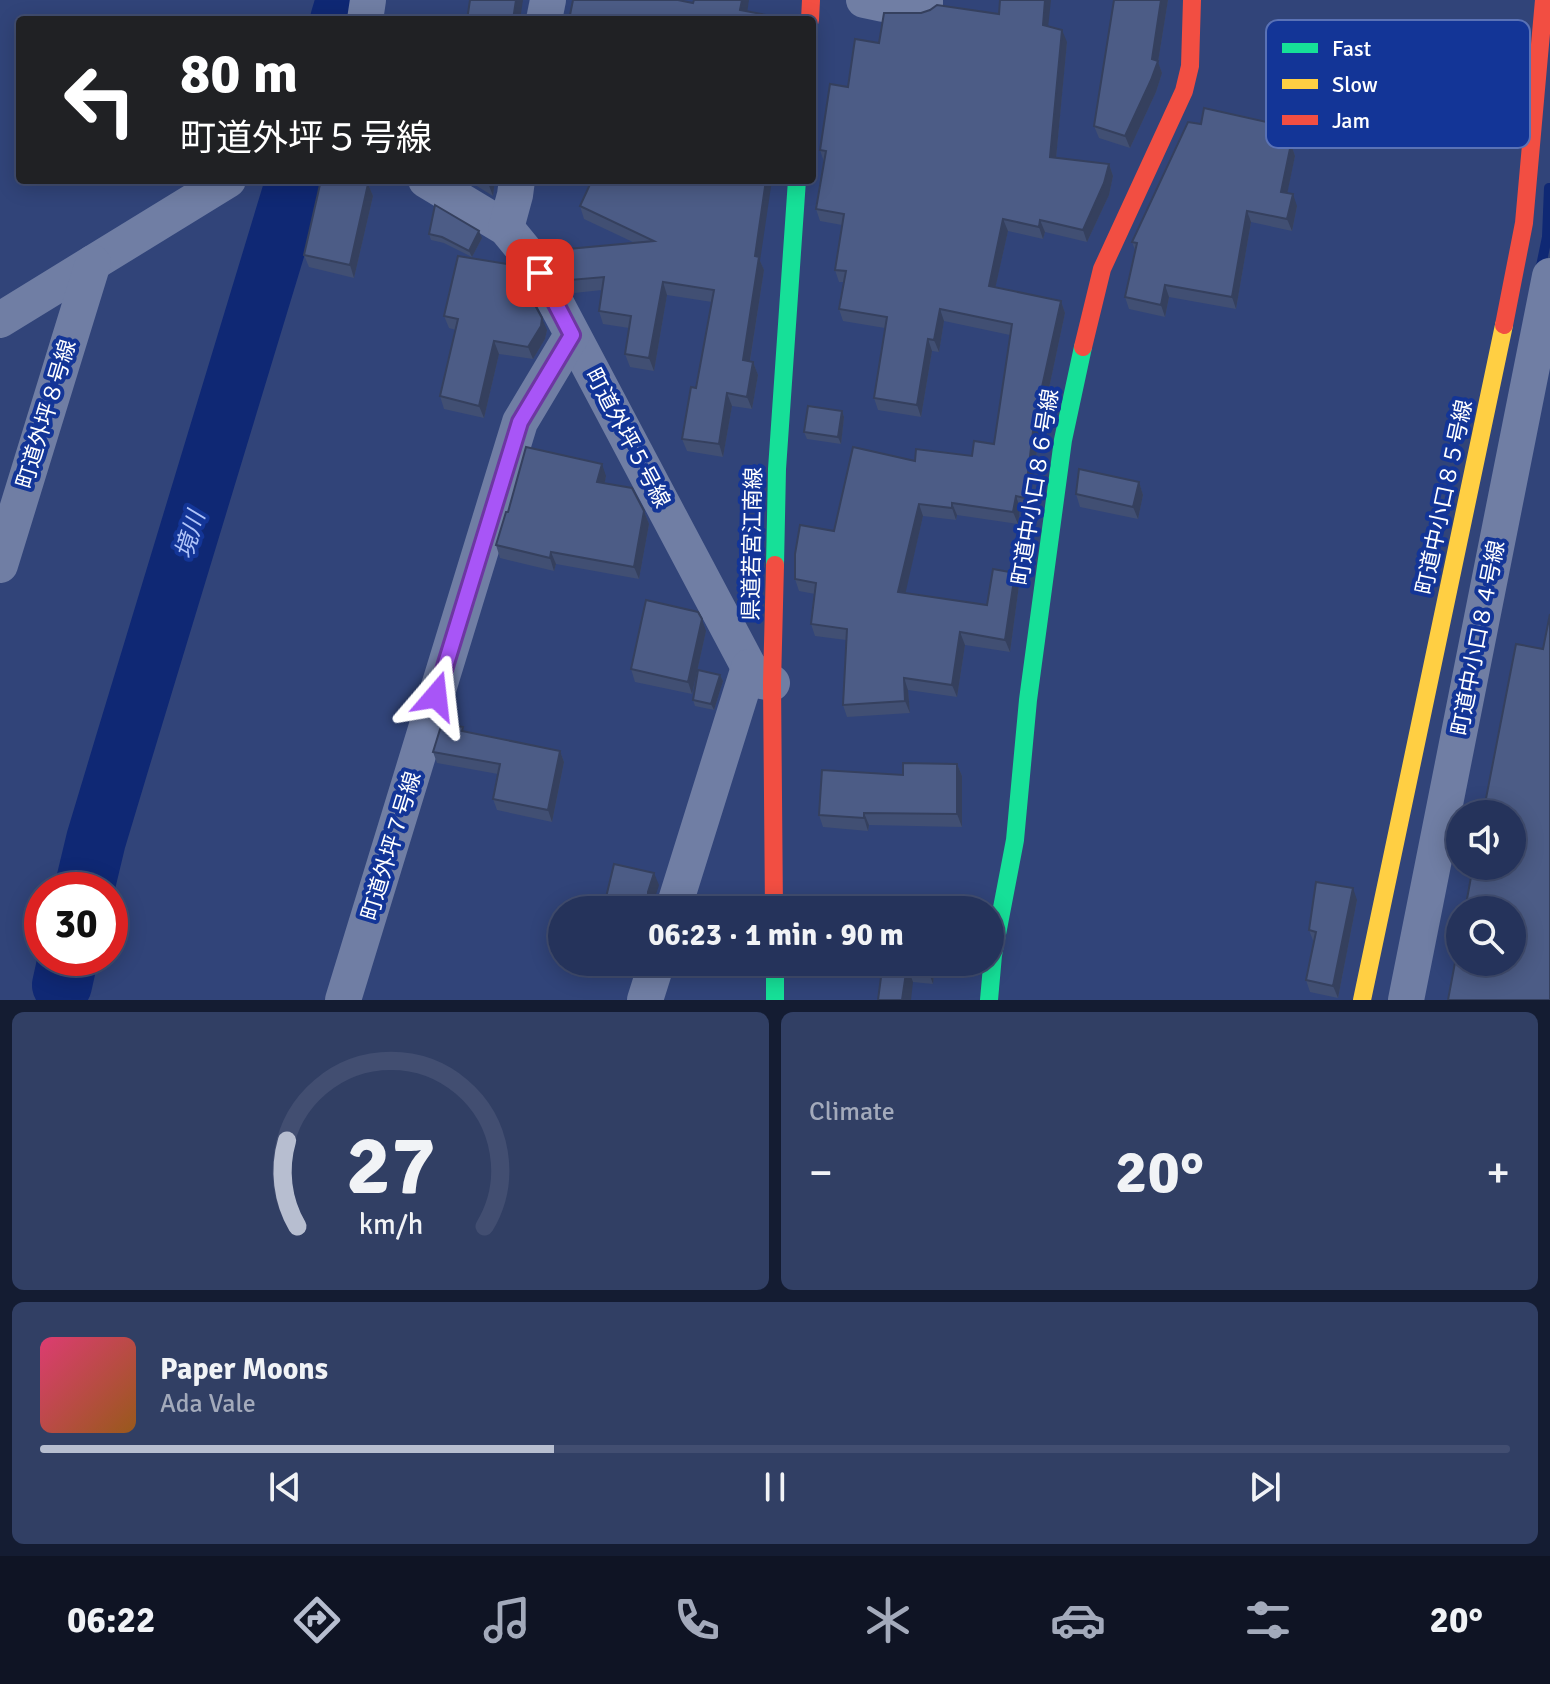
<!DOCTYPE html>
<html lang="en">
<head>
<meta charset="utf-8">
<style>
  :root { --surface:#25335b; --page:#313f64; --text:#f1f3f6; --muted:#a3aabb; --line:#424e71; --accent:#b7bed0 }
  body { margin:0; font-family:Signika,"Noto Sans JP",sans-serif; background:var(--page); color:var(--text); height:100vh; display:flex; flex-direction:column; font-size:30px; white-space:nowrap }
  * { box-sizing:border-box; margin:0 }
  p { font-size:26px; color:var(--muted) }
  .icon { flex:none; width:44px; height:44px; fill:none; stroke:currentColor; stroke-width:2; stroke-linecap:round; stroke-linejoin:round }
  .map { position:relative; height:1000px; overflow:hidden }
  .panel { display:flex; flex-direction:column; gap:12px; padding:12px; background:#141c32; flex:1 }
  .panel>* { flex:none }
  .top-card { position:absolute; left:16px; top:16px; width:800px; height:168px; border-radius:8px; box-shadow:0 4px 20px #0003,0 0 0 2px var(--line); background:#202124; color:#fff; overflow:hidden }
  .tools { position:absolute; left:1446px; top:800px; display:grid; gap:16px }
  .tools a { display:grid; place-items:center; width:80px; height:80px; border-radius:50%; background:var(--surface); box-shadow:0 4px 20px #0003,0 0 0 2px var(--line); font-size:40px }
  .speed { position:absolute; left:24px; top:872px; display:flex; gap:16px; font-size:40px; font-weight:700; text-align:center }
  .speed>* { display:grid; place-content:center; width:104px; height:104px; border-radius:50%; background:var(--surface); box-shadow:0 4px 20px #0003,0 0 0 2px var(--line); line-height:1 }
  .speed .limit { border:12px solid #d22; background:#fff; color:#111 }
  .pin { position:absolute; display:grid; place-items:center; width:68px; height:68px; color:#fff; margin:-34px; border-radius:16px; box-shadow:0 4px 12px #0006 }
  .me { position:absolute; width:88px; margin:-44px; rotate:17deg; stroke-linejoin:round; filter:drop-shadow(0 0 6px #0008) }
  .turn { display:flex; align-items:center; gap:28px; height:168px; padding:0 32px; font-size:36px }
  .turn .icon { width:104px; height:104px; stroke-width:2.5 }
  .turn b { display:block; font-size:56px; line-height:68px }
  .big { font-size:60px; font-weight:700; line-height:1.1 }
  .panel .card { flex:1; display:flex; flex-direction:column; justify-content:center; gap:12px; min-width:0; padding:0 28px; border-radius:12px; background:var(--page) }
  .panel .dial { align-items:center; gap:0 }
  .dial svg { height:208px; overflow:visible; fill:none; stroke:var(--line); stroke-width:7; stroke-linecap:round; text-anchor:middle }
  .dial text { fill:var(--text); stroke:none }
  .song { display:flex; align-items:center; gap:24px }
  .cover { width:96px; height:96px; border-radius:12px; background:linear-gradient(135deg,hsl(340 70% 55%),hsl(30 70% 35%)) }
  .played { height:8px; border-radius:4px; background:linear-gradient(90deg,var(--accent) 35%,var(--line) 35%) }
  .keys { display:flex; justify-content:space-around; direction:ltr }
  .heat { display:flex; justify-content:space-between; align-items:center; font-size:44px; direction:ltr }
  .panel .tiles { flex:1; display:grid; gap:12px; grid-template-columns:1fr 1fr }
  .card:last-child { grid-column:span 2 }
  .trip { position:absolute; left:548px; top:896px; width:456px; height:80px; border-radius:40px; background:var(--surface); box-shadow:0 4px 20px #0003,0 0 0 2px var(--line); font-weight:700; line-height:80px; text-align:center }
  .menu { display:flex; height:128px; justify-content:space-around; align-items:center; background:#0f1424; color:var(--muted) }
  .menu .icon { width:56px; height:56px }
  .menu .current { color:var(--accent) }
  .menu b { font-size:36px; color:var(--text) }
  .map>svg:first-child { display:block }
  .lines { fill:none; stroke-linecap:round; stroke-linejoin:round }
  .stream { stroke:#0f2874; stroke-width:10 }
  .river { stroke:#0f2874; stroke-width:60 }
  .street { stroke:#707ea4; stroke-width:36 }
  .fast { stroke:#16e098; stroke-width:18 }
  .slow { stroke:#ffcf43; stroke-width:18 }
  .jam { stroke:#f24e42; stroke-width:18 }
  .wall { fill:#414f73 }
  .shaded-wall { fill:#35405e }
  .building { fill:#4c5c86; stroke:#35405e; stroke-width:2 }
  .route-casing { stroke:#6d37a1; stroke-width:20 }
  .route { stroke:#a855f7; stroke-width:14 }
  .labels { text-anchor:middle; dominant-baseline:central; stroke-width:8; stroke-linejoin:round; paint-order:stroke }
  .street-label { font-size:22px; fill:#fff; stroke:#133597 }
  .water-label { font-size:24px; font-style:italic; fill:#b0c4f9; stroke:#133597 }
  .key { fill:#133597; stroke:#5a72b6; stroke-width:2 }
  .key-label { font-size:22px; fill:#fff }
</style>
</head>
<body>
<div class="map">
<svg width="1550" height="1000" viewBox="0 0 1550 1000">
  <rect width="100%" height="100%" fill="#314479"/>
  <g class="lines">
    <path class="stream" d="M 1540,271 L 1547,237 L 1549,188"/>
    <g class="river">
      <path d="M 340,20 L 346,0"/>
      <path d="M 84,890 L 96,840 L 124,747 L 296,180"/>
      <path d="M 62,985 L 68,958"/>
    </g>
    <g class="street">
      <path d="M 864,0 L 883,4 L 925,4 L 925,0"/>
      <path d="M 365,20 L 368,0"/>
      <path d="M 544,20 L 548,0"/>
      <path d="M 426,180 L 506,228 L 524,250 L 540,273 L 753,675 L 762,681 L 772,683"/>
      <path d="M 506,228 L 515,195 L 517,180"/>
      <path d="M 0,320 L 228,180"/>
      <path d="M 0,565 L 93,263"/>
      <path d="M 673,910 L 749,667"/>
      <path d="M 343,1000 L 520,422 L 572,335"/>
      <path d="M 645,1000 L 657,962"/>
      <path d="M 1406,1000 L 1550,276"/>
    </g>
    <g class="fast">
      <path d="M 775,565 L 777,469 L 797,180"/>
      <path d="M 775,962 L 775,1000"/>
      <path d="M 989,1000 L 993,955 L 1015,840 L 1028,700 L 1063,440 L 1083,347"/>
    </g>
    <path class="slow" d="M 1362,1000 L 1504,325"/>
    <g class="jam">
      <path d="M 810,20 L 811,0"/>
      <path d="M 1504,325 L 1524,223 L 1544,0"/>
      <path d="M 1083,347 L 1102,269 L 1184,91 L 1190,66 L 1192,0"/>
      <path d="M 774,910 L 772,683 L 775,565"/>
    </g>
  </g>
  <g class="wall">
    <path d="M 1114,0 L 1168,0 L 1158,62 L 1162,73 L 1156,92 L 1130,148 L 1099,138 L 1094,126 Z"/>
    <path d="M 999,14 L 1048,27 L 1067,42 L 1056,158 L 1109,164 L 1113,176 L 1109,195 L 1087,242 L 1045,232 L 1043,239 L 1008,231 L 995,288 L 1061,301 L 1065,313 L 1039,435 L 1029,510 L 1020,508 L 1018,524 L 957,515 L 956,520 L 923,516 L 905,593 L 987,605 L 1019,585 L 1010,652 L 965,645 L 957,697 L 908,690 L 910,713 L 847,717 L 843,705 L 846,640 L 815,636 L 811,624 L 815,594 L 799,591 L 795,579 L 834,531 L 915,461 L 972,456 L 994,444 L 1010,335 L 944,321 L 939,352 L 932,351 L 921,417 L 878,410 L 874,398 L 885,328 L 843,321 L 839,309 L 844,282 L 839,282 L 835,270 L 842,225 L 820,221 L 816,209 L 824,162 L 820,150 L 848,87 L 879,43 Z"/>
    <path d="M 1201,124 L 1289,137 L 1287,143 L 1291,144 L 1295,156 L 1287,193 L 1297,206 L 1292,231 L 1251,222 L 1236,309 L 1169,297 L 1165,317 L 1129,309 L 1125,297 L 1135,250 L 1132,242 Z"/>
    <path d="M 467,180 L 495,180 L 493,196 Z"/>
    <path d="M 368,184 L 373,196 L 354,278 L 309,267 L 304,255 Z"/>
    <path d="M 580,206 L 760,261 L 764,270 L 750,361 L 753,362 L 758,375 L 752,409 L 732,406 L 723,457 L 687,451 L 682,439 L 696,388 L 712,302 L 667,295 L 654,371 L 630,367 L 625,354 L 629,328 L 603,324 L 599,311 L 602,290 L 574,293 L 562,270 L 557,257 L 635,243 L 584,219 Z"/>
    <path d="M 429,234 L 482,238 L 472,257 L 444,243 L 431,240 Z"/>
    <path d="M 444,316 L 547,330 L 545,339 L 533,359 L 499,354 L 484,418 L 444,409 L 440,396 L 456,330 L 449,328 Z"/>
    <path d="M 842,411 L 844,417 L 841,444 L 807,439 L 804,432 Z"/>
    <path d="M 606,476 L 604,484 L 644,511 L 649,524 L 639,579 L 556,564 L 554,571 L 500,558 L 496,545 L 508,512 Z"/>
    <path d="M 1139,482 L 1143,495 L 1138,519 L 1080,507 L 1076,494 Z"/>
    <path d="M 706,631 L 692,694 L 635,682 L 631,669 Z"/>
    <path d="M 720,675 L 723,681 L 714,710 L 695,706 L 693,700 Z"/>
    <path d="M 465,732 L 560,751 L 564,762 L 552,822 L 497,810 L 493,799 L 498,774 L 437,763 L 433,752 Z"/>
    <path d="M 957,764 L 962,776 L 962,827 L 869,825 L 868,831 L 823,827 L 819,815 L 903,775 Z"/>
    <path d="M 1357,900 L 1338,998 L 1310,992 L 1306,980 L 1314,943 L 1309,930 Z"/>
    <path d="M 883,962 L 935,962 L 933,984 L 913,982 Z"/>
  </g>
  <g class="shaded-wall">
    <path d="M 516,0 L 523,0 L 520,20 L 513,20 Z"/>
    <path d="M 742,0 L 749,0 L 746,20 L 740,10 Z"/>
    <path d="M 1045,0 L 1051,0 L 1047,37 L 1043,25 Z"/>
    <path d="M 1161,0 L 1168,0 L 1158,62 L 1162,73 L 1156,92 L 1130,148 L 1125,136 L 1152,59 Z"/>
    <path d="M 1062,30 L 1067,42 L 1055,169 L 1050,157 Z"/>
    <path d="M 1284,126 L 1289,137 L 1285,154 L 1281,142 Z"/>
    <path d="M 1291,144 L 1295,156 L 1285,204 L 1281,192 Z"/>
    <path d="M 1109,164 L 1113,176 L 1109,195 L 1087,242 L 1083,230 Z"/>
    <path d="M 489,180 L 495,180 L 493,196 L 488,183 Z"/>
    <path d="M 766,180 L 772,180 L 760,261 L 764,270 L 748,373 L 743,360 L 755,256 Z"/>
    <path d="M 368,184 L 373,196 L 354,278 L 350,265 Z"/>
    <path d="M 1293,194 L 1297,206 L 1292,231 L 1287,219 Z"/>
    <path d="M 1247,211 L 1251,222 L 1236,309 L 1232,297 Z"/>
    <path d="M 1003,219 L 1008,231 L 993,298 L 989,286 Z"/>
    <path d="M 1040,220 L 1045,232 L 1043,239 L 1039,227 Z"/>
    <path d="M 479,231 L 482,238 L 472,257 L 469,251 Z"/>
    <path d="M 663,282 L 667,295 L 654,371 L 649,358 Z"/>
    <path d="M 1165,285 L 1169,297 L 1165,317 L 1161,305 Z"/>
    <path d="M 1061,301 L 1065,313 L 1039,435 L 1029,510 L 1025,498 L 1034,423 Z"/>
    <path d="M 940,309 L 944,321 L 939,352 L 934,340 Z"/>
    <path d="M 542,318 L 547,330 L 545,339 L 533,359 L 528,347 Z"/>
    <path d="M 928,339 L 932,351 L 921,417 L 917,405 Z"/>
    <path d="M 494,341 L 499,354 L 484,418 L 479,406 Z"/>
    <path d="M 753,362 L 758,375 L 752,409 L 747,397 Z"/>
    <path d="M 727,393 L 732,406 L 723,457 L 719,444 Z"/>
    <path d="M 842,411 L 844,417 L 841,444 L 838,437 Z"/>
    <path d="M 602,464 L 606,476 L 602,495 L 597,482 Z"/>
    <path d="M 1139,482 L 1143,495 L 1138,519 L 1133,507 Z"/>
    <path d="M 1016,496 L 1020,508 L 1018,524 L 1013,512 Z"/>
    <path d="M 952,503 L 957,515 L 956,520 L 952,508 Z"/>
    <path d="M 919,504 L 923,516 L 903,604 L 898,592 Z"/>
    <path d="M 644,511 L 649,524 L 639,579 L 634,567 Z"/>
    <path d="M 551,552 L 556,564 L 554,571 L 550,558 Z"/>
    <path d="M 1015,573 L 1019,585 L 1010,652 L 1005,640 Z"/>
    <path d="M 702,619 L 706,631 L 692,694 L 688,682 Z"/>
    <path d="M 960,632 L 965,645 L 957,697 L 952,685 Z"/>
    <path d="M 720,675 L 723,681 L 714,710 L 711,704 Z"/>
    <path d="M 904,678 L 908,690 L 910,713 L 905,701 Z"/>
    <path d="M 560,751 L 564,762 L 552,822 L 548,810 Z"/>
    <path d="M 957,764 L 962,776 L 962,827 L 957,814 Z"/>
    <path d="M 864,813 L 869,825 L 868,831 L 864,818 Z"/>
    <path d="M 654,873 L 659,885 L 653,904 L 653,910 L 648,903 L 648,892 Z"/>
    <path d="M 1353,888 L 1357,900 L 1338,998 L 1333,986 Z"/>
    <path d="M 928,962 L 935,962 L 933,984 L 927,968 Z"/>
    <path d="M 907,966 L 913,982 L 911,1000 L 902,1000 Z"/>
  </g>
  <g class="building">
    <path d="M 470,0 L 516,0 L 513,20 L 467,20 Z"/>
    <path d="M 573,0 L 678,0 L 693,3 L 694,0 L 742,0 L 740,10 L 777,17 L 777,20 L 569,20 Z"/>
    <path d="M 1000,0 L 1045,0 L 1043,25 L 1062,30 L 1050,157 L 1109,164 L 1104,183 L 1083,230 L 1040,220 L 1039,227 L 1003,219 L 989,286 L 1061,301 L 1034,423 L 1025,498 L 1016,496 L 1013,512 L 952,503 L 952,508 L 919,504 L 898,592 L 987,605 L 993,569 L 1015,573 L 1005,640 L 960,632 L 952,685 L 904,678 L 905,701 L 843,705 L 847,629 L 811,624 L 816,583 L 795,579 L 795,554 L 800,525 L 834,531 L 853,447 L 915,461 L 916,449 L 972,456 L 974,441 L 994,444 L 1012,324 L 940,309 L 934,340 L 928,339 L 917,405 L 874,398 L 887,317 L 839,309 L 846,271 L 835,270 L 844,214 L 816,209 L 826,151 L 820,150 L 830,84 L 848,87 L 855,39 L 879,43 L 884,13 L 921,13 L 930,10 L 937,5 L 999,14 Z"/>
    <path d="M 1114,0 L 1161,0 L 1152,59 L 1158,61 L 1151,80 L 1125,136 L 1094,126 Z"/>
    <path d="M 1204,108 L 1284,126 L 1281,142 L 1291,144 L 1281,192 L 1293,194 L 1287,219 L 1247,211 L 1232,297 L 1165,285 L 1161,305 L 1125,297 L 1137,243 L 1132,242 L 1188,122 L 1201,124 Z"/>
    <path d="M 321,180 L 351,180 L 368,184 L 350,265 L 304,255 Z"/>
    <path d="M 592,180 L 766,180 L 755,256 L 759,257 L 743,360 L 753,362 L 747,397 L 727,393 L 719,444 L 682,439 L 691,387 L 696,388 L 714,290 L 663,282 L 649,358 L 625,354 L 631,316 L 599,311 L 604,277 L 570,280 L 557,257 L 557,250 L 654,241 L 580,206 Z"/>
    <path d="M 435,205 L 479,231 L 469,251 L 442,237 L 429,234 Z"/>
    <path d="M 458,256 L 513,265 L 542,318 L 541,326 L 528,347 L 494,341 L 479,406 L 440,396 L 458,319 L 444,316 Z"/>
    <path d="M 808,406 L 842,411 L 838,437 L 804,432 Z"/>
    <path d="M 526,447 L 602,464 L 597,482 L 632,488 L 644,511 L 634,567 L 551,552 L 550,558 L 496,545 L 506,512 L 508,512 Z"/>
    <path d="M 1079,469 L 1139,482 L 1133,507 L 1076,494 Z"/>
    <path d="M 646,600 L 698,612 L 702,619 L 688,682 L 631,669 Z"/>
    <path d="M 1550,614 L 1550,1000 L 1448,1000 L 1460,936 L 1460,962 L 1512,962 L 1512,910 L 1465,910 L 1473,866 L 1512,866 L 1512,814 L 1483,814 L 1516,644 L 1543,649 Z"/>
    <path d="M 698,670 L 720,675 L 711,704 L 693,700 Z"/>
    <path d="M 442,723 L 463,727 L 462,731 L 560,751 L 548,810 L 493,799 L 500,764 L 433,752 Z"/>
    <path d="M 903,763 L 957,764 L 957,814 L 864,813 L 864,818 L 819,815 L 822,770 L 903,775 Z"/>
    <path d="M 614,864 L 654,873 L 648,892 L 648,903 L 653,910 L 603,910 Z"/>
    <path d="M 1316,882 L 1353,888 L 1333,986 L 1306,980 L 1316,932 L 1309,930 Z"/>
    <path d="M 883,962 L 928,962 L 927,968 L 907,966 L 902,1000 L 878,1000 Z"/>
  </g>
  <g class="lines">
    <defs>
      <path id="route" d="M 436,696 L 520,422 L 572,335 L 540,273"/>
    </defs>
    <use href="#route" class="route-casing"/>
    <use href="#route" class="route"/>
  </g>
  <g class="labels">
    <g class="street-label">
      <text transform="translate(46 414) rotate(-73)">町道外坪８号線</text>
      <text transform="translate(628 438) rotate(62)">町道外坪５号線</text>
      <text transform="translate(1035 487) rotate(-81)">町道中小口８６号線</text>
      <text transform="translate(1444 497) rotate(-78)">町道中小口８５号線</text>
      <text transform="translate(752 544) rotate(-89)">県道若宮江南線</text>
      <text transform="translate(1478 638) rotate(-79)">町道中小口８４号線</text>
      <text transform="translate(391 846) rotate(-73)">町道外坪７号線</text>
    </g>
    <g class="water-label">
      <text transform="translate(190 535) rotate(-73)">境川</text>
    </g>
  </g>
  <rect x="1266" y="20" width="264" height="128" rx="12" class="key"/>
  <rect x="1282" y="43" width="36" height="10" fill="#16e098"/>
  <rect x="1282" y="79" width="36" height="10" fill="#ffcf43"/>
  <rect x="1282" y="115" width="36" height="10" fill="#f24e42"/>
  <g class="key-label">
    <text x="1332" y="56">Fast</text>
    <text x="1332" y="92">Slow</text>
    <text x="1332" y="128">Jam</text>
  </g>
</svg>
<div class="tools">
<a><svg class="icon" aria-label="sound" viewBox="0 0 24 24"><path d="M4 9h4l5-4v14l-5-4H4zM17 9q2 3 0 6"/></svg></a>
<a><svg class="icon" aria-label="search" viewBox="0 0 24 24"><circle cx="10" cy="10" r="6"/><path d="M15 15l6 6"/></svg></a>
</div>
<div class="speed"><div class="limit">30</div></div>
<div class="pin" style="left:540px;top:273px;background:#d93025"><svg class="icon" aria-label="arrive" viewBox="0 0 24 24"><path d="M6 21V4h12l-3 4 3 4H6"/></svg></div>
<svg class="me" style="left:436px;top:696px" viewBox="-20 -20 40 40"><path d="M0-17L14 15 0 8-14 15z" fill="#a855f7" stroke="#fff" stroke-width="4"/></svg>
<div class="trip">06:23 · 1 min · 90 m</div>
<div class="top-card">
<div class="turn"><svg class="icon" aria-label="left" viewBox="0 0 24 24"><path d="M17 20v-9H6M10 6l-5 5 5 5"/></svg><div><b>80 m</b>町道外坪５号線</div></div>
</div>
</div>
<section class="panel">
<div class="tiles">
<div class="card dial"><svg viewBox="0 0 100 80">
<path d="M14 69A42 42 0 1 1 86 69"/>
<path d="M14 69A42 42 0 0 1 10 36" stroke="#b7bed0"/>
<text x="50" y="56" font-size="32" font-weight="700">27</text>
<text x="50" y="72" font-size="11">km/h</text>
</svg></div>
<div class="card"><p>Climate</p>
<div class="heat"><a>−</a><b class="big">20°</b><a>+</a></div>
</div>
<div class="card">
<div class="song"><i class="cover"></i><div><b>Paper Moons</b><p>Ada Vale</p></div></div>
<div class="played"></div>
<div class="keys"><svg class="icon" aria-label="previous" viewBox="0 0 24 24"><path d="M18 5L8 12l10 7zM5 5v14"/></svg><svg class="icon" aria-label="pause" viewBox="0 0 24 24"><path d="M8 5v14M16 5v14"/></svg><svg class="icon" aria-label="next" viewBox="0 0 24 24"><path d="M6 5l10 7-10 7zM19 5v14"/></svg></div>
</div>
</div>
</section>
<nav class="menu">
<b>06:22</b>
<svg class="icon current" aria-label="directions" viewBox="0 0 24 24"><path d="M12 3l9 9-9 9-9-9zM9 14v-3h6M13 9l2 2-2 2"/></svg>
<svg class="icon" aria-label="music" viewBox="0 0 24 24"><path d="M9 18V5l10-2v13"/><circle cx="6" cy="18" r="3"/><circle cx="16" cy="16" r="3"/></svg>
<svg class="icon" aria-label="phone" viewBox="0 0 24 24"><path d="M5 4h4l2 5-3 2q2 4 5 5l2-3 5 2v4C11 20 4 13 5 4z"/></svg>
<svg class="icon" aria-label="climate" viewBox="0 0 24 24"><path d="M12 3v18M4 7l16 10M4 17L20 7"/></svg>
<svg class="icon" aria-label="car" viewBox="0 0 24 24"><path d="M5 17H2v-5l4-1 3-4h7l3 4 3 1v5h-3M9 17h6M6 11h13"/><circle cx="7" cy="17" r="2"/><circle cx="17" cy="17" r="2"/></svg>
<svg class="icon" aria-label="filters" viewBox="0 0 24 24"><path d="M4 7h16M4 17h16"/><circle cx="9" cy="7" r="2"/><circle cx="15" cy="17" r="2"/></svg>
<b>20°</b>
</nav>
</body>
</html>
